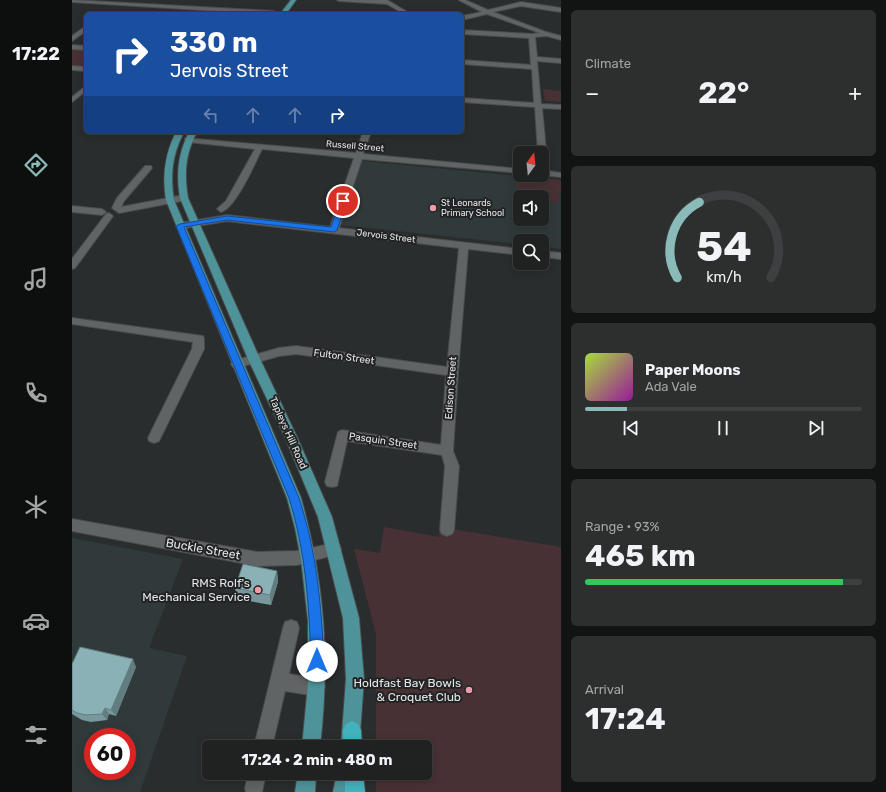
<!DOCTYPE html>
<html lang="en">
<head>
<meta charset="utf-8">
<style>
  :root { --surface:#202222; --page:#2d2f2f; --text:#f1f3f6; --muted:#a2a4a5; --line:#3d3f40; --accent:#8bbbb9 }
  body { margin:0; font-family:Rubik,sans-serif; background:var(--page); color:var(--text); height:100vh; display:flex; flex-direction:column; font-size:15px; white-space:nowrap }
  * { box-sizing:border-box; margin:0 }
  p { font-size:13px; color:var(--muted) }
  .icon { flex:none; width:22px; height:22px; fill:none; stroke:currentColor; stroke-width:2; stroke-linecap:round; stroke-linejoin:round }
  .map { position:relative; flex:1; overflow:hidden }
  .drawer { display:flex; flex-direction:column; gap:10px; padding:10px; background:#121313; width:325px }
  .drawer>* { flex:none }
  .guide { position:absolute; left:12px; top:12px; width:380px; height:122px; border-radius:6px; box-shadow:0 2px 10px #0003,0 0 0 1px var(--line); background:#1a4fa0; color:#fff; overflow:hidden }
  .needle { width:26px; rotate:15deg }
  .buttons { position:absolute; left:441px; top:146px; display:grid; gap:8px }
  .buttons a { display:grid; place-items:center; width:36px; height:36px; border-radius:6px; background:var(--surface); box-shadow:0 2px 10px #0003,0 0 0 1px var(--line); font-size:20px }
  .speed { position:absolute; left:12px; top:728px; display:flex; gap:8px; font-size:20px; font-weight:700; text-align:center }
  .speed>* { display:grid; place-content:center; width:52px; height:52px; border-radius:50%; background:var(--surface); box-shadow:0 2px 10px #0003,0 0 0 1px var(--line); line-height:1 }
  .speed .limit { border:6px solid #d22; background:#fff; color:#111 }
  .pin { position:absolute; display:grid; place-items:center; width:34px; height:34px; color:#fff; margin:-17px; border:2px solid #fff; border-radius:50%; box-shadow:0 1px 4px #0007 }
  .me { position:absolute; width:44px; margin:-22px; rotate:0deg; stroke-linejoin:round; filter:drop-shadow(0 0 3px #0008) }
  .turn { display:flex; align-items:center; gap:14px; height:84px; padding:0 20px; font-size:18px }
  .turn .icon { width:52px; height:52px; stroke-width:2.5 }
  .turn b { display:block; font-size:28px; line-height:34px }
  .lanes { display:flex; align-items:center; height:38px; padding:0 20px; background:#0003; justify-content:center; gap:20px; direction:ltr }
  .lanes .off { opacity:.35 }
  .big { font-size:30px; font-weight:700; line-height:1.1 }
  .drawer .tile { flex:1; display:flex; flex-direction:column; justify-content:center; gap:6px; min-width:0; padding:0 14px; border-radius:6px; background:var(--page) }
  .drawer .dial { align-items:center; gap:0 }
  .dial svg { height:104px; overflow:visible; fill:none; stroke:var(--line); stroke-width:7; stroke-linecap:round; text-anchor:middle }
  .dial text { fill:var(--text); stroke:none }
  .song { display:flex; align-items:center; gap:12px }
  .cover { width:48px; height:48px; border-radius:6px; background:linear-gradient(135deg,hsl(80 70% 55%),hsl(300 70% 35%)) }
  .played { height:4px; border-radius:2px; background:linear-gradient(90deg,var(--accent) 15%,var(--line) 15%) }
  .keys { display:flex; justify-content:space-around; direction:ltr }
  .heat { display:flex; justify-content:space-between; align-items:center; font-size:22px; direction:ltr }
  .charge { height:6px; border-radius:3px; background:linear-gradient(90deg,#34c759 93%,var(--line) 0) }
  .trip { position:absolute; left:130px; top:740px; width:230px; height:40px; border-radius:6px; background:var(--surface); box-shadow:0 2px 10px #0003,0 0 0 1px var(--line); font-weight:700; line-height:40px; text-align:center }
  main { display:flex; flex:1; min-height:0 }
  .tab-bar { display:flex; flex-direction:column; width:72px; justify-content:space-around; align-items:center; background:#0d0e0e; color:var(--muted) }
  .tab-bar .icon { width:28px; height:28px }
  .tab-bar .active { color:var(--accent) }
  .tab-bar b { font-size:18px; color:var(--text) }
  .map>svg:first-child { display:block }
  .built { fill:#303a3b; fill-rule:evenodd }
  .green { fill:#483135 }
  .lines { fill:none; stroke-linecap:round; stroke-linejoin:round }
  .street-casing { stroke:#4a4c4c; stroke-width:2 }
  .secondary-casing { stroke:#4a4c4c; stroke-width:2 }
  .primary-casing { stroke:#4a4c4c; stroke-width:2 }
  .highway-casing { stroke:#4a4c4c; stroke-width:2 }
  .street { fill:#616465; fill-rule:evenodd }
  .secondary { fill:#616465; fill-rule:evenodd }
  .primary { fill:#4f939a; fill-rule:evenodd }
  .highway { fill:#43b2bd; fill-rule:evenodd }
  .wall { fill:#77999d }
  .shaded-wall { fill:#617d7f }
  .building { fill:#8ab2b6; stroke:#617d7f }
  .route { fill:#1a73e8; stroke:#114b97 }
  .poi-dot { fill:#f39aaa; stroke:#212324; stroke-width:1.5 }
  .labels { text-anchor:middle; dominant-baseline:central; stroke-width:4; stroke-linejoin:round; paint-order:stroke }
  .far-street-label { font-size:9px; fill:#e5e7e7; stroke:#212324 }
  .far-poi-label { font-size:9px; fill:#e5e7e7; stroke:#212324; text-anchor:start }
  .street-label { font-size:10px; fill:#e5e7e7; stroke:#212324 }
  .near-street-label { font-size:12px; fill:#e5e7e7; stroke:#212324 }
  .near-poi-label { font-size:12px; fill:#e5e7e7; stroke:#212324; text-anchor:end }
</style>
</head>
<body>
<main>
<nav class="tab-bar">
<b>17:22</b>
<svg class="icon active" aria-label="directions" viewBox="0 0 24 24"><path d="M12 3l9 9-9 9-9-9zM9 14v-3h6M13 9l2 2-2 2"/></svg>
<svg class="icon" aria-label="music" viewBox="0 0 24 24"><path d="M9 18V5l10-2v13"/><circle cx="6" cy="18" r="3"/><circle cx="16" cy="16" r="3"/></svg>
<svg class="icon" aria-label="phone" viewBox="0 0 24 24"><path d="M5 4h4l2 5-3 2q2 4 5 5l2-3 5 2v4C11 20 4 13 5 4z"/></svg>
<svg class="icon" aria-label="climate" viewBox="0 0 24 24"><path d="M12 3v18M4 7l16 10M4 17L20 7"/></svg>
<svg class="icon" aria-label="car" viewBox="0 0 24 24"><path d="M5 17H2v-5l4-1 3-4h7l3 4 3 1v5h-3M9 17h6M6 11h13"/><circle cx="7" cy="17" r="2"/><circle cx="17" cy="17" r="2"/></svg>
<svg class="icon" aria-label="filters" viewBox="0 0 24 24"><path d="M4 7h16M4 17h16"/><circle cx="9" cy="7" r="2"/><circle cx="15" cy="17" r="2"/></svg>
</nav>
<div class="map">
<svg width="489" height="792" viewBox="0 0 489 792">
  <rect width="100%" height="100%" fill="#2a2d2d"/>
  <g class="built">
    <path d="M 290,161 L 489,180 L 489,249 L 470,246 L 470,241 L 448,241 L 448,244 L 269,225 ZM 448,197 L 470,197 L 470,219 L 448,219 Z"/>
    <path d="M 0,538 L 111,559 L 77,648 L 115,656 L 68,792 L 0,792 ZM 21,737 L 55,737 L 55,771 L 21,771 Z"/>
  </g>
  <g class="green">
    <path d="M 0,48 L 14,49 L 14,67 L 0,66 Z"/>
    <path d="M 471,89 L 489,91 L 489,102 L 473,101 Z"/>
    <path d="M 443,176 L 489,180 L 489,192 L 486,192 L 488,202 L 470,201 L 470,197 L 448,197 L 447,199 L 447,188 L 444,188 Z"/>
    <path d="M 312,527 L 367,537 L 368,527 L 489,547 L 489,792 L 304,792 L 304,773 L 353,773 L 353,747 L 304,747 L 304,634 L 282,549 L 308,553 Z"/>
  </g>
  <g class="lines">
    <defs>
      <g id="street">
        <path d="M 0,0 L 202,11 L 205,13 L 193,14 L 0,2 Z"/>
        <path d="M 265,0 L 315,0 L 339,14 L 332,14 L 315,4 L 267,1 Z"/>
        <path d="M 387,0 L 393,0 L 416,10 L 449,2 L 489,8 L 489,12 L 449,6 L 421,12 L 474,32 L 489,36 L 489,40 L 475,36 L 463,37 L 465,57 L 489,59 L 489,63 L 465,61 L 469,104 L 489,105 L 489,109 L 470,108 L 476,171 L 489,173 L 489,177 L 468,175 L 470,175 L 470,153 L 466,153 L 463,107 L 390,102 L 390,98 L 462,103 L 460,69 L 390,64 L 390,60 L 459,65 L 457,38 L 390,34 L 390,30 L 460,34 L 468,33 L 415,14 L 390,20 L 390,16 L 410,12 Z"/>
        <path d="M 14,26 L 14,31 L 0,41 L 0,36 Z"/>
        <path d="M 0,45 L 14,46 L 14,50 L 0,49 Z"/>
        <path d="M 0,66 L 14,67 L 14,71 L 0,70 Z"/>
        <path d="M 14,86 L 14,91 L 0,102 L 0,97 Z"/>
        <path d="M 291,132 L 299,132 L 291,154 L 448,169 L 448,173 L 290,159 L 267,228 L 448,249 L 448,255 L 396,249 L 386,372 L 381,451 L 387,466 L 382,530 L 380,534 L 375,536 L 370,534 L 368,530 L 373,466 L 370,455 L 275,441 L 265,486 L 260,487 L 255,486 L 253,482 L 266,432 L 270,430 L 369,445 L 374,375 L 224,354 L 207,356 L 165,368 L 161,367 L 159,364 L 161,361 L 207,348 L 224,346 L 375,367 L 387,248 L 155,221 L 108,229 L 104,226 L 108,223 L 155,215 L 258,227 L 282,158 L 190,149 C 183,163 164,208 149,212 L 145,209 L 154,201 L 183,149 L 116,142 L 113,142 L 113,138 L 284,153 Z"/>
        <path d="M 73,166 L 79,166 L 80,168 L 52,201 L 49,207 L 112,195 L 115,196 L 116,198 L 115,200 L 47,213 L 40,208 L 45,198 Z"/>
        <path d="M 0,206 L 30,209 L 34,212 L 30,215 L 0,212 Z"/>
        <path d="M 37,213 L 41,216 L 3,268 L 0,269 L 0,259 L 34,214 Z"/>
        <path d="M 470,251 L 489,253 L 489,259 L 470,257 Z"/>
        <path d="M 0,318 L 131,336 L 132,339 L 132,349 L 87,441 L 82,443 L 77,441 L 76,438 L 120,349 L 121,342 L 0,324 Z"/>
        <path d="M 0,519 L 185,552 L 225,551 L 262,543 L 267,544 L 269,549 L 267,554 L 262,555 L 225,565 L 185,566 L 0,531 Z"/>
        <path d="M 219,620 L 225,622 L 227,628 L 217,674 L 244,678 L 250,681 L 253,687 L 250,693 L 244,696 L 213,691 L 200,747 L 182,747 L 211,628 L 213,622 Z"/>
        <path d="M 176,773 L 194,773 L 190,792 L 174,792 L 173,789 Z"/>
      </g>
      <path id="secondary" d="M 0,0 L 3,0 L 0,2 Z"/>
      <g id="primary">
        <path d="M 219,0 L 224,0 L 214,14 L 208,14 Z"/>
        <path d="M 104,132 L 112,132 C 100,155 98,175 102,200 L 229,498 C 253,584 258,659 248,747 L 230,747 L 236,684 L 236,621 L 229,559 L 223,528 L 215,498 L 94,200 C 90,175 93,154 104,132 Z"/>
        <path d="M 117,132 L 125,132 C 113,154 112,174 116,198 L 188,359 L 225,437 L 260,517 L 287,618 L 292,679 L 287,747 L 269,747 L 274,679 L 271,618 L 246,517 L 213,437 L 176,359 L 108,198 C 104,174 106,154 117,132 Z"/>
        <path d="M 226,773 L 244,773 L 243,792 L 223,792 Z"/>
        <path d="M 265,773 L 283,773 L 281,792 L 261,792 Z"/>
      </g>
      <g id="highway">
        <path d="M 280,721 L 286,724 L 289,730 L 290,747 L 272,747 L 271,730 L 274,724 Z"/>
        <path d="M 273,773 L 291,773 L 293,792 L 273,792 Z"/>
      </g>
    </defs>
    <use href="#street" class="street-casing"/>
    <use href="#secondary" class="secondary-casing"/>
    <use href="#primary" class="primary-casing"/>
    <use href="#highway" class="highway-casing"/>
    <use href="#street" class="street"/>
    <use href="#secondary" class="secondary"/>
    <use href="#primary" class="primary"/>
    <use href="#highway" class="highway"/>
  </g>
  <g class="wall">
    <path d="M 205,571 L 206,582 L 199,605 L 165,599 L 163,588 Z"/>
    <path d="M 0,664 L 64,667 L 44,716 L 37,714 L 35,720 L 19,722 L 10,720 L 0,714 Z"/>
  </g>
  <g class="shaded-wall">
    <path d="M 205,571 L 206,582 L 199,605 L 198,595 Z"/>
    <path d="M 61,659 L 64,667 L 44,716 L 39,710 Z"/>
    <path d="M 33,708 L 37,714 L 35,720 L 30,714 Z"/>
  </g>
  <g class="building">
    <path d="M 171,564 L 205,571 L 198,595 L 163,588 Z"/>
    <path d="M 8,647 L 61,659 L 39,710 L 33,708 L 30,714 L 14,715 L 5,713 L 0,710 L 0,664 Z"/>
  </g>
  <path class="route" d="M 271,199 L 275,201 L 265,230 L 262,232 L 155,220 L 112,227 L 227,498 C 245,553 249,603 252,661 L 250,665 L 245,667 L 241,665 L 239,661 C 237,604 234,553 217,498 L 104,226 L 108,224 L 155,216 L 259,227 L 268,201 Z"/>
  <g class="poi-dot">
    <circle cx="361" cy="208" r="4"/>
    <circle cx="186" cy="590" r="4"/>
    <circle cx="397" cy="690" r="4"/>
  </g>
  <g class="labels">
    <g class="far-street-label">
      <text transform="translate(283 146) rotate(5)">Russell Street</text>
      <text transform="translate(314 236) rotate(7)">Jervois Street</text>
    </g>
    <g class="far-poi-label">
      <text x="369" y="203">St Leonards<tspan x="369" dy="10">Primary School</tspan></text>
    </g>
    <g class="street-label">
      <text transform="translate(272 357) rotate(8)">Fulton Street</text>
      <text transform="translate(379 388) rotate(-86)">Edison Street</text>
      <text transform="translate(216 433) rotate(66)">Tapleys Hill Road</text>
      <text transform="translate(311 441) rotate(8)">Pasquin Street</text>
    </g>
    <g class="near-street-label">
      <text transform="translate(131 549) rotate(10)">Buckle Street</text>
    </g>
    <g class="near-poi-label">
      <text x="178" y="583">RMS Rolf's<tspan x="178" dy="14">Mechanical Service</tspan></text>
      <text x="389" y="683">Holdfast Bay Bowls<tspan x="389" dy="14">&amp; Croquet Club</tspan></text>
    </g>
  </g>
</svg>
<div class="buttons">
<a><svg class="needle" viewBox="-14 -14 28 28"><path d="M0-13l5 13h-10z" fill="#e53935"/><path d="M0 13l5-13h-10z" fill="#a2a4a5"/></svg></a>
<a><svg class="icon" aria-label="sound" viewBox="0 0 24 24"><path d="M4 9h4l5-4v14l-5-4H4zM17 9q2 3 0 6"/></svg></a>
<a><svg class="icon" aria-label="search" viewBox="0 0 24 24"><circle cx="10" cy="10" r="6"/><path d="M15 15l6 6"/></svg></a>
</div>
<div class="speed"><div class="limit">60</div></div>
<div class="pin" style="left:271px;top:201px;background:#d93025"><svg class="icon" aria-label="arrive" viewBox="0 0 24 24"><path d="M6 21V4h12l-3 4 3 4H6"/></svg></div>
<svg class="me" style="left:245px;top:661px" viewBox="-20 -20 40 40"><circle r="19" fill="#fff"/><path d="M0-13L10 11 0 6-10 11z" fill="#1a73e8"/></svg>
<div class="trip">17:24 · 2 min · 480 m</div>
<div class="guide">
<div class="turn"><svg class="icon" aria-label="right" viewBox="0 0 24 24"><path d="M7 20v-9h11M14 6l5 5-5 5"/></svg><div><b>330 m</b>Jervois Street</div></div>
<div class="lanes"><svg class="icon off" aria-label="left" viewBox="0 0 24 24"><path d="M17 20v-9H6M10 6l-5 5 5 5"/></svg><svg class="icon off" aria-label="ahead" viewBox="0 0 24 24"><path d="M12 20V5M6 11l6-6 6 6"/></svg><svg class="icon off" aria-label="ahead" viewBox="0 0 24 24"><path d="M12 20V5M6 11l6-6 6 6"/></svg><svg class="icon" aria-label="right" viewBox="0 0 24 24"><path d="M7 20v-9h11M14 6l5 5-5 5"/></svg></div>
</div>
</div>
<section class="drawer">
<div class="tile"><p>Climate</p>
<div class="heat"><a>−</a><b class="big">22°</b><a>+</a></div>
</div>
<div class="tile dial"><svg viewBox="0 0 100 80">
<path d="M14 69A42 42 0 1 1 86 69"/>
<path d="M14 69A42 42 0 0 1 31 11" stroke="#8bbbb9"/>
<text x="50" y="56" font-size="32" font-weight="700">54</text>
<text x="50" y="72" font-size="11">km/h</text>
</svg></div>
<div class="tile">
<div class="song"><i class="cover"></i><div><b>Paper Moons</b><p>Ada Vale</p></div></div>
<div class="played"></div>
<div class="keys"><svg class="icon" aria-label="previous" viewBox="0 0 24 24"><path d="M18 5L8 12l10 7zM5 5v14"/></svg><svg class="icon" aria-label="pause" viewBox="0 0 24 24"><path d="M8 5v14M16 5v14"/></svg><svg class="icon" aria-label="next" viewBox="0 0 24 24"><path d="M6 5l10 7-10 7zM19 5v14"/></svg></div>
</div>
<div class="tile"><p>Range · 93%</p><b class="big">465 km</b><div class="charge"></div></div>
<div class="tile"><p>Arrival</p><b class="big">17:24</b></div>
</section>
</main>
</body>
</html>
